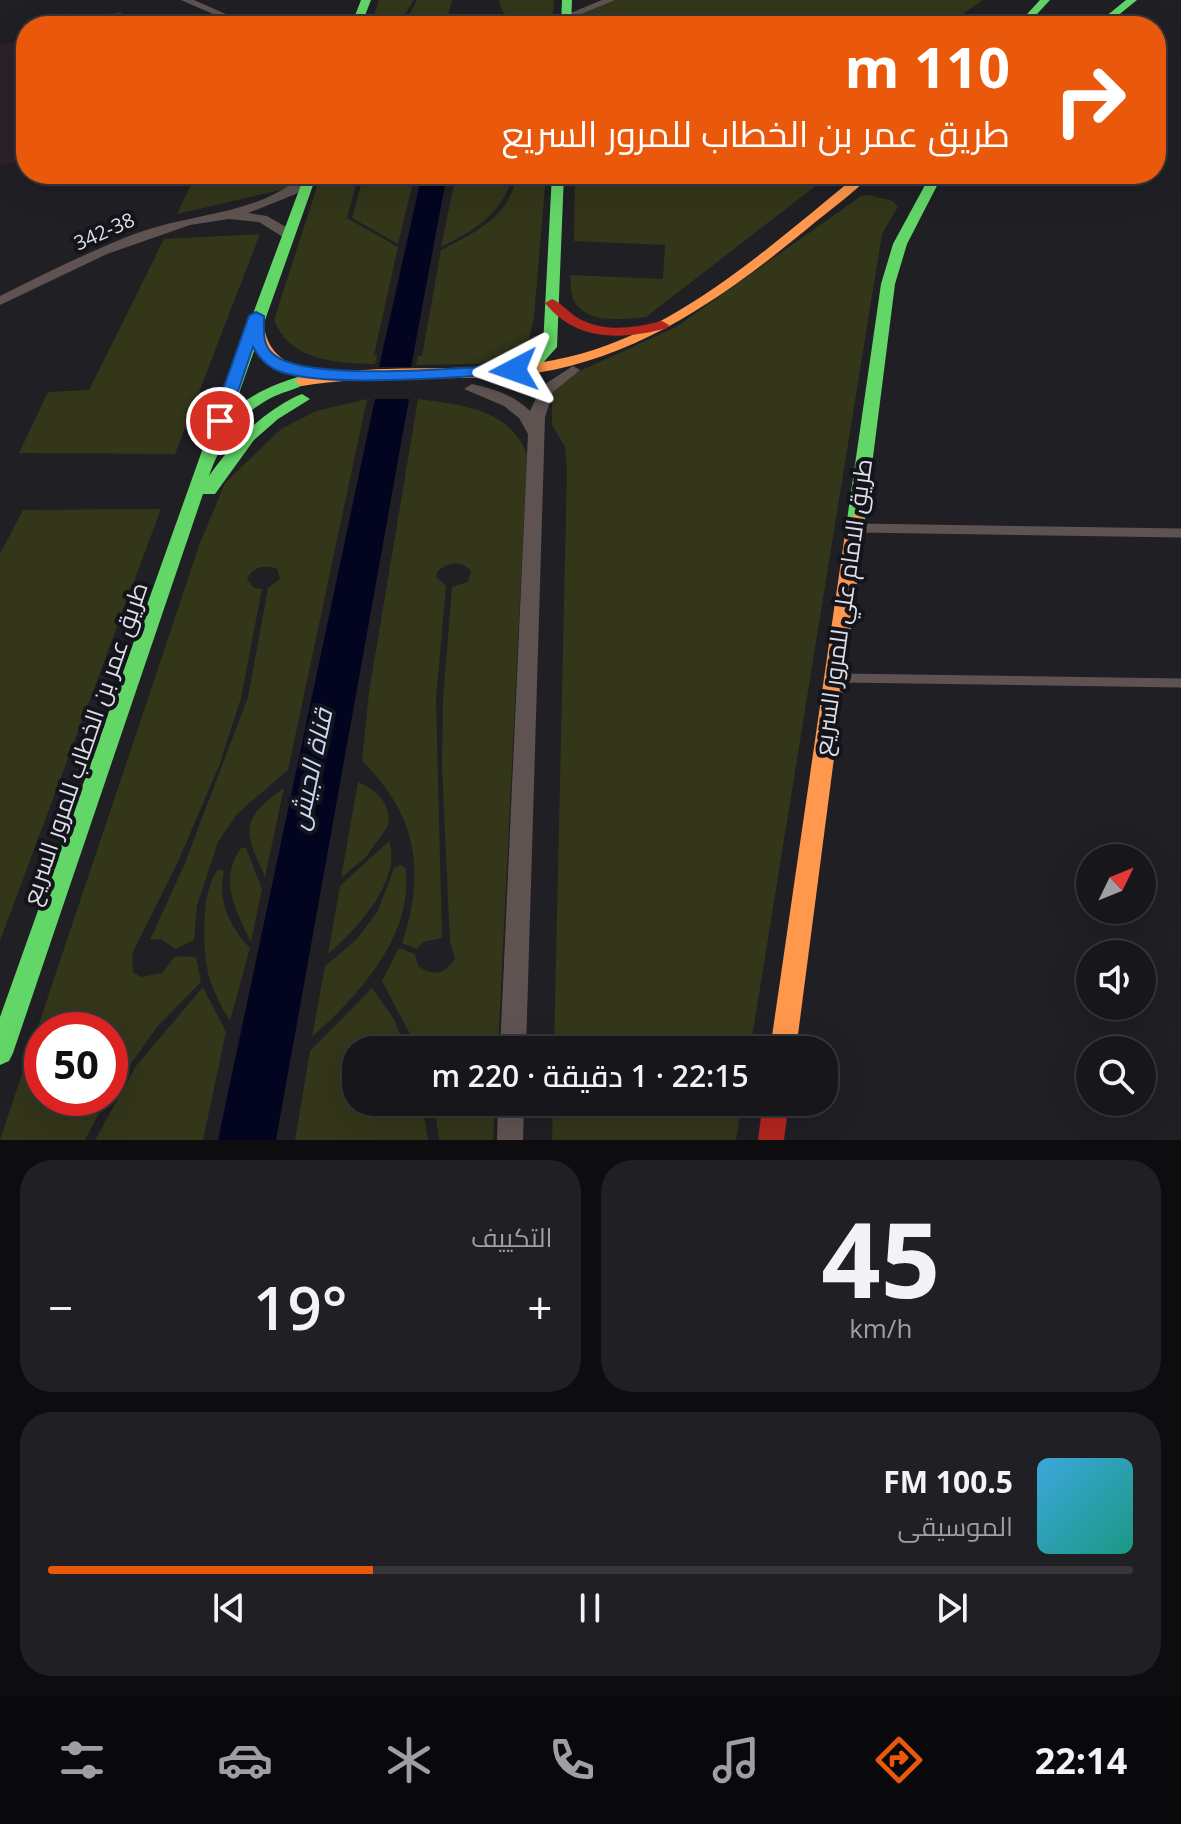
<!DOCTYPE html>
<html lang="ar">
<head>
<meta charset="utf-8">
<style>
  :root { --surface:#17171b; --page:#202024; --text:#f1f3f6; --muted:#9e9fa3; --line:#36363a; --accent:#ea580c }
  body { margin:0; font-family:"Open Sans",Cairo,sans-serif; background:var(--page); color:var(--text); direction:rtl; height:100vh; display:flex; flex-direction:column; font-size:30px; white-space:nowrap }
  * { box-sizing:border-box; margin:0 }
  p { font-size:26px; color:var(--muted) }
  .icon { flex:none; width:44px; height:44px; fill:none; stroke:currentColor; stroke-width:2; stroke-linecap:round; stroke-linejoin:round }
  .map { position:relative; height:1140px; overflow:hidden; direction:ltr }
  .sheet { display:flex; flex-direction:column; gap:20px; padding:20px; background:#0d0d0f; flex:1 }
  .sheet>* { flex:none }
  .top-card { position:absolute; left:16px; top:16px; width:1150px; height:168px; border-radius:32px; box-shadow:0 8px 32px #0002,0 0 0 2px var(--line); direction:rtl; background:#ea580c; color:#fff; overflow:hidden }
  .needle { width:52px; rotate:47deg }
  .controls { position:absolute; left:1076px; top:844px; display:grid; gap:16px }
  .controls a { display:grid; place-items:center; width:80px; height:80px; border-radius:50%; background:var(--surface); box-shadow:0 8px 32px #0002,0 0 0 2px var(--line); font-size:40px }
  .speed { position:absolute; left:24px; top:1012px; display:flex; gap:16px; font-size:40px; font-weight:700; text-align:center }
  .speed>* { display:grid; place-content:center; width:104px; height:104px; border-radius:50%; background:var(--surface); box-shadow:0 8px 32px #0002,0 0 0 2px var(--line); line-height:1 }
  .speed .limit { border:12px solid #d22; background:#fff; color:#111 }
  .pin { position:absolute; display:grid; place-items:center; width:68px; height:68px; color:#fff; margin:-34px; border:4px solid #fff; border-radius:50%; box-shadow:0 2px 8px #0007 }
  .me { position:absolute; width:88px; margin:-44px; rotate:266deg; stroke-linejoin:round; filter:drop-shadow(0 0 6px #0008) }
  .turn { display:flex; align-items:center; gap:28px; height:168px; padding:0 24px; font-size:36px }
  .turn .icon { width:104px; height:104px; stroke-width:2.5 }
  .turn b { display:block; font-size:56px; line-height:68px }
  .big { font-size:60px; font-weight:600; line-height:1.1 }
  .sheet .widget { flex:1; display:flex; flex-direction:column; justify-content:center; gap:12px; min-width:0; padding:0 28px; border-radius:32px; background:var(--page) }
  .sheet .dial { align-items:center; gap:0 }
  .dial b { font-size:104px; line-height:1 }
  .song { display:flex; align-items:center; gap:24px }
  .cover { width:96px; height:96px; border-radius:12px; background:linear-gradient(135deg,hsl(200 70% 55%),hsl(170 70% 35%)) }
  .played { height:8px; border-radius:4px; background:linear-gradient(90deg,var(--accent) 30%,var(--line) 30%) }
  .keys { display:flex; justify-content:space-around; direction:ltr }
  .heat { display:flex; justify-content:space-between; align-items:center; font-size:44px; direction:ltr }
  .sheet .tiles { flex:1; display:grid; gap:20px; grid-template-columns:1fr 1fr }
  .widget:last-child { grid-column:span 2 }
  .trip { position:absolute; left:342px; top:1036px; width:496px; height:80px; border-radius:32px; background:var(--surface); box-shadow:0 8px 32px #0002,0 0 0 2px var(--line); font-weight:600; line-height:80px; text-align:center; direction:rtl }
  .tab-bar { display:flex; height:128px; justify-content:space-around; align-items:center; background:#09090b; color:var(--muted) }
  .tab-bar .icon { width:56px; height:56px }
  .tab-bar .on { color:var(--accent) }
  .tab-bar b { font-size:36px; color:var(--text) }
  .map>svg:first-child { display:block }
  .industrial { fill:#2d202b }
  .green { fill:#34361a }
  .water { fill:#030520 }
  .lines { fill:none; stroke-linecap:round; stroke-linejoin:round }
  .lane-far1 { stroke:#5f5351; stroke-width:5 }
  .lane { stroke:#5f5351; stroke-width:9 }
  .street { fill:#5f5351; fill-rule:evenodd }
  .fast { fill:#63d668; fill-rule:evenodd }
  .slow { fill:#ff974d; fill-rule:evenodd }
  .jam { fill:#b3261e; fill-rule:evenodd }
  .route { fill:#1a73e8; stroke:#114b97; stroke-width:2 }
  .labels { text-anchor:middle; dominant-baseline:central; stroke-width:8; stroke-linejoin:round; paint-order:stroke }
  .far-street-label { font-size:20px; fill:#dedee4; stroke:#14151c }
  .street-label { font-size:24px; fill:#dedee4; stroke:#14151c }
  .water-label { font-size:26px; font-style:italic; fill:#cadaf4; stroke:#14151c }
</style>
</head>
<body>
<div class="map">
<svg width="1181" height="1140" viewBox="0 0 1181 1140">
  <rect width="100%" height="100%" fill="#1f1f24"/>
  <path class="industrial" d="M 26,39 L 26,160 L 0,165 L 0,45 Z"/>
  <g class="green">
    <path d="M 379,0 L 414,0 L 400,23 L 405,26 L 394,26 L 396,23 L 370,26 Z"/>
    <path d="M 417,0 L 452,0 L 446,26 L 408,26 L 404,23 Z"/>
    <path d="M 499,0 L 554,0 L 552,26 C 530,26 504,28 499,0 Z"/>
    <path d="M 614,0 L 983,0 L 945,26 L 576,26 L 576,15 Z"/>
    <path d="M 120,12 L 141,26 L 66,26 L 65,23 Z"/>
    <path d="M 196,174 L 294,174 L 289,188 L 177,214 Z"/>
    <path d="M 321,174 L 359,174 L 347,218 L 398,247 L 374,355 L 377,355 L 375,364 C 336,363 290,361 274,320 Z"/>
    <path d="M 364,174 L 415,174 L 398,244 L 352,218 Z"/>
    <path d="M 456,174 L 512,176 C 504,213 473,231 441,247 Z"/>
    <path d="M 516,174 L 546,174 L 534,317 L 528,344 L 510,363 L 416,365 L 418,356 L 422,356 L 441,250 C 473,234 513,215 516,174 Z"/>
    <path d="M 575,174 L 831,174 L 646,317 C 623,319 588,325 574,301 C 571,295 571,282 570,275 L 663,279 L 665,245 L 574,241 Z"/>
    <path d="M 868,195 L 893,201 L 898,207 L 882,234 L 750,1050 L 554,1050 L 567,469 L 565,447 L 552,425 L 552,387 L 562,379 L 676,327 L 861,196 Z"/>
    <path d="M 260,234 L 175,454 L 19,453 L 48,392 L 89,390 L 164,239 Z"/>
    <path d="M 367,399 L 288,770 L 237,814 L 218,842 L 197,905 L 194,940 L 175,949 L 161,939 L 150,940 L 185,863 L 248,697 L 268,588 L 280,579 L 277,569 C 265,564 252,567 247,579 L 254,588 L 262,589 L 241,698 L 219,766 L 176,866 L 132,954 L 133,972 L 141,977 L 162,973 L 175,956 L 196,957 L 201,982 L 158,1026 L 110,1093 L 110,1030 L 42,1030 L 42,1098 L 107,1098 L 85,1140 L 0,1140 L 200,543 L 225,483 L 281,429 L 316,411 Z"/>
    <path d="M 418,399 C 461,405 510,408 527,455 L 498,1050 L 418,1050 L 382,981 L 399,948 L 415,954 L 418,966 C 433,977 446,974 455,958 L 450,942 L 442,766 L 443,699 L 452,587 L 468,582 L 471,571 C 461,560 447,562 437,572 L 436,577 L 446,586 L 436,699 L 442,938 L 423,942 L 417,949 L 402,943 C 426,871 417,815 362,761 L 369,692 Z"/>
    <path d="M 161,509 L 0,941 L 0,554 L 23,510 Z"/>
    <path d="M 358,782 C 378,791 391,803 388,826 L 366,857 L 341,878 Z"/>
    <path d="M 284,788 L 265,877 C 244,830 239,820 284,788 Z"/>
    <path d="M 389,841 C 403,880 355,931 328,954 L 340,886 Z"/>
    <path d="M 241,848 L 246,848 L 262,889 L 251,942 C 236,911 218,880 241,848 Z"/>
    <path d="M 401,865 L 406,869 C 413,937 358,996 312,1037 L 325,966 L 356,940 L 378,911 L 394,868 Z"/>
    <path d="M 219,869 L 224,871 C 217,900 230,928 250,948 L 230,1021 C 222,1008 215,995 210,980 C 202,956 200,887 219,869 Z"/>
    <path d="M 203,987 L 226,1032 L 203,1140 L 95,1140 L 136,1066 Z"/>
    <path d="M 372,988 L 394,1019 L 406,1050 L 356,1050 L 356,1102 L 422,1102 L 428,1140 L 295,1140 L 310,1051 Z"/>
    <path d="M 434,1102 L 495,1102 L 493,1140 L 439,1140 Z"/>
    <path d="M 553,1102 L 742,1102 L 736,1140 L 552,1140 Z"/>
  </g>
  <g class="water">
    <path d="M 422,174 L 447,174 L 411,367 L 379,367 Z"/>
    <path d="M 375,399 L 409,399 L 276,1140 L 218,1140 Z"/>
  </g>
  <g class="lines">
    <path class="lane-far1" d="M 1057,174 L 1100,181 L 1115,174"/>
    <g class="lane">
      <path d="M 859,528 L 1181,533"/>
      <path d="M 840,678 L 1181,683"/>
    </g>
    <g class="street">
      <path d="M 181,0 L 194,0 L 253,26 L 240,26 Z"/>
      <path d="M 602,0 L 615,0 L 569,19 L 561,17 Z"/>
      <path d="M 728,16 L 748,17 L 774,26 L 738,21 L 681,26 Z"/>
      <path d="M 304,174 L 317,174 L 296,194 L 248,213 L 267,216 L 293,231 L 293,237 L 283,237 L 259,222 L 229,219 L 190,225 L 107,254 L 0,305 L 0,296 C 46,273 92,250 140,232 C 196,212 258,215 304,174 Z"/>
      <path d="M 573,366 L 580,370 L 553,392 L 545,417 L 526,1050 L 500,1050 L 528,434 L 519,418 L 504,406 L 464,389 L 472,384 C 494,389 514,395 530,411 L 542,386 Z"/>
      <path d="M 498,1102 L 524,1102 L 523,1140 L 497,1140 Z"/>
    </g>
    <g class="fast">
      <path d="M 361,0 L 371,0 L 361,26 L 351,26 Z"/>
      <path d="M 562,0 L 572,0 L 571,26 L 561,26 Z"/>
      <path d="M 1040,0 L 1050,0 L 1026,26 L 1016,26 Z"/>
      <path d="M 1126,0 L 1137,0 L 1105,26 L 1094,26 Z"/>
      <path d="M 305,174 L 317,174 L 233,410 C 254,393 276,383 302,376 L 310,381 C 301,388 286,391 275,396 C 239,413 222,440 209,476 C 233,442 259,415 297,396 L 302,394 L 310,399 L 278,419 L 254,440 L 215,494 L 203,494 L 13,1053 L 9,1061 L 0,1065 L 0,1017 L 203,448 Z"/>
      <path d="M 552,174 L 564,174 L 557,347 L 541,365 L 506,375 L 499,371 L 501,368 L 531,359 L 543,346 Z"/>
      <path d="M 931,174 L 943,174 L 907,244 L 895,284 L 865,520 L 856,526 L 847,520 L 881,284 L 893,244 Z"/>
    </g>
    <g class="slow">
      <path d="M 859,174 L 872,174 C 853,194 828,211 807,229 C 723,298 632,363 520,375 C 447,382 374,374 302,386 L 294,381 L 305,376 C 273,370 256,355 249,323 L 256,319 L 261,320 C 265,329 266,340 272,348 C 295,381 353,369 387,369 C 448,367 509,371 568,357 C 680,331 772,244 859,174 Z"/>
      <path d="M 856,514 L 865,520 L 796,1050 L 770,1050 L 847,520 Z"/>
    </g>
    <g class="jam">
      <path d="M 552,299 C 562,303 569,313 578,318 C 604,333 634,328 662,321 L 669,325 L 667,328 C 623,340 576,342 545,303 Z"/>
      <path d="M 763,1102 L 789,1102 L 784,1140 L 758,1140 Z"/>
    </g>
  </g>
  <path class="route" d="M 256,312 L 264,316 C 264,328 262,343 271,352 C 299,384 467,367 514,365 L 522,370 L 514,374 C 461,376 317,390 274,369 C 265,364 258,356 253,347 L 228,421 L 215,425 L 212,421 L 249,316 Z"/>
  <g class="labels">
    <g class="far-street-label">
      <text transform="translate(104 231) rotate(-24)">342-38</text>
    </g>
    <g class="street-label">
      <text transform="translate(842 607) rotate(-82)">طريق الامام علي للمرور السريع</text>
      <text transform="translate(84 743) rotate(-71)">طريق عمر بن الخطاب للمرور السريع</text>
    </g>
    <g class="water-label">
      <text transform="translate(310 769) rotate(-78)">قناة الجيش</text>
    </g>
  </g>
</svg>
<div class="controls">
<a><svg class="needle" viewBox="-14 -14 28 28"><path d="M0-13l5 13h-10z" fill="#e53935"/><path d="M0 13l5-13h-10z" fill="#9e9fa3"/></svg></a>
<a><svg class="icon" aria-label="sound" viewBox="0 0 24 24"><path d="M4 9h4l5-4v14l-5-4H4zM17 9q2 3 0 6"/></svg></a>
<a><svg class="icon" aria-label="search" viewBox="0 0 24 24"><circle cx="10" cy="10" r="6"/><path d="M15 15l6 6"/></svg></a>
</div>
<div class="speed"><div class="limit">50</div></div>
<div class="pin" style="left:220px;top:421px;background:#d93025"><svg class="icon" aria-label="arrive" viewBox="0 0 24 24"><path d="M6 21V4h12l-3 4 3 4H6"/></svg></div>
<svg class="me" style="left:514px;top:370px" viewBox="-20 -20 40 40"><path d="M0-17L14 15 0 8-14 15z" fill="#1a73e8" stroke="#fff" stroke-width="4"/></svg>
<div class="trip">22:15 · 1 دقيقة · 220 m</div>
<div class="top-card">
<div class="turn"><svg class="icon" aria-label="right" viewBox="0 0 24 24"><path d="M7 20v-9h11M14 6l5 5-5 5"/></svg><div><b>110 m</b>طريق عمر بن الخطاب للمرور السريع</div></div>
</div>
</div>
<section class="sheet">
<div class="tiles">
<div class="widget dial"><b>45</b><p>km/h</p></div>
<div class="widget"><p>التكييف</p>
<div class="heat"><a>−</a><b class="big">19°</b><a>+</a></div>
</div>
<div class="widget">
<div class="song"><i class="cover"></i><div><b>100.5 FM</b><p>الموسيقى</p></div></div>
<div class="played"></div>
<div class="keys"><svg class="icon" aria-label="previous" viewBox="0 0 24 24"><path d="M18 5L8 12l10 7zM5 5v14"/></svg><svg class="icon" aria-label="pause" viewBox="0 0 24 24"><path d="M8 5v14M16 5v14"/></svg><svg class="icon" aria-label="next" viewBox="0 0 24 24"><path d="M6 5l10 7-10 7zM19 5v14"/></svg></div>
</div>
</div>
</section>
<nav class="tab-bar">
<b>22:14</b>
<svg class="icon on" aria-label="directions" viewBox="0 0 24 24"><path d="M12 3l9 9-9 9-9-9zM9 14v-3h6M13 9l2 2-2 2"/></svg>
<svg class="icon" aria-label="music" viewBox="0 0 24 24"><path d="M9 18V5l10-2v13"/><circle cx="6" cy="18" r="3"/><circle cx="16" cy="16" r="3"/></svg>
<svg class="icon" aria-label="phone" viewBox="0 0 24 24"><path d="M5 4h4l2 5-3 2q2 4 5 5l2-3 5 2v4C11 20 4 13 5 4z"/></svg>
<svg class="icon" aria-label="climate" viewBox="0 0 24 24"><path d="M12 3v18M4 7l16 10M4 17L20 7"/></svg>
<svg class="icon" aria-label="car" viewBox="0 0 24 24"><path d="M5 17H2v-5l4-1 3-4h7l3 4 3 1v5h-3M9 17h6M6 11h13"/><circle cx="7" cy="17" r="2"/><circle cx="17" cy="17" r="2"/></svg>
<svg class="icon" aria-label="filters" viewBox="0 0 24 24"><path d="M4 7h16M4 17h16"/><circle cx="9" cy="7" r="2"/><circle cx="15" cy="17" r="2"/></svg>
</nav>
</body>
</html>
